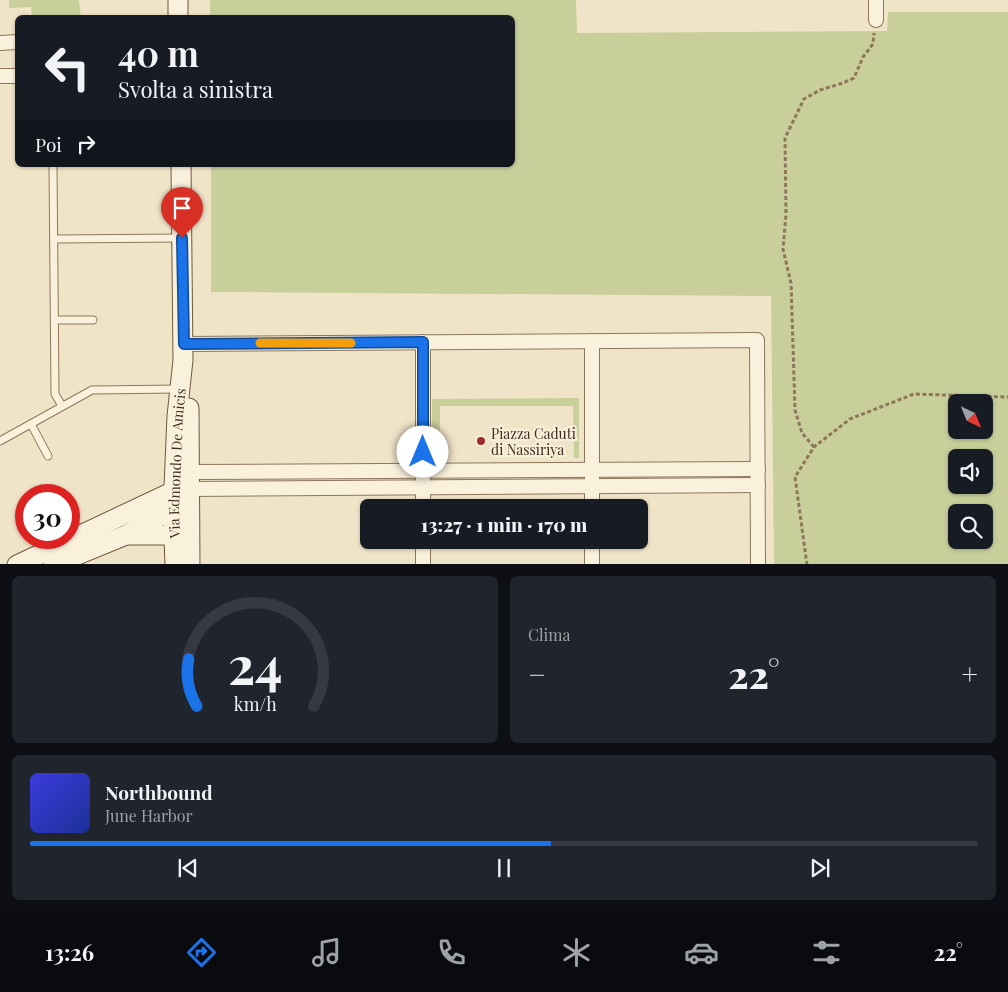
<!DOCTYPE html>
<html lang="it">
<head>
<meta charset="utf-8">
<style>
  :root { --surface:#171b24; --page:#20242c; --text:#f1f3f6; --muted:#9ea1a6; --line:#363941; --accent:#1a73e8 }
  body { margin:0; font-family:"Playfair Display",serif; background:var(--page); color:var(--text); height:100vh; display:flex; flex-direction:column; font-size:19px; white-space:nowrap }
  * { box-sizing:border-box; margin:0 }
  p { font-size:16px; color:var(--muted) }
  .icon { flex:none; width:28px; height:28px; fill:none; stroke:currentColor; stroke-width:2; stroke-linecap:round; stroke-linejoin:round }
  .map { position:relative; height:564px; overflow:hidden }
  .sheet { display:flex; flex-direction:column; gap:12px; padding:12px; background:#0d0f14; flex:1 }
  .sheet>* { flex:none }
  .banner { position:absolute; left:15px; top:15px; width:500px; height:152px; border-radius:8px; box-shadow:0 1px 4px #0004; background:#171b24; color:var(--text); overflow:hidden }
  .needle { width:32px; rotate:136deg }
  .buttons { position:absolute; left:948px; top:394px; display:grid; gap:10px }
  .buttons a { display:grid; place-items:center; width:45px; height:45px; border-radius:8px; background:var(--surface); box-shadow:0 1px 4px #0004; font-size:25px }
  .speed { position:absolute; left:15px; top:484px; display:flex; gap:10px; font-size:25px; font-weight:700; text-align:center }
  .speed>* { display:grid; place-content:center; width:65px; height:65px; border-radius:50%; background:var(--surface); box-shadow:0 1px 4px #0004; line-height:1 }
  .speed .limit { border:8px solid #d22; background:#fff; color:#111 }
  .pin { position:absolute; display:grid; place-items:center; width:42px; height:42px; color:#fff; margin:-51px -21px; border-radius:50% 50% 50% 0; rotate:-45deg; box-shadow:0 0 5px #0007 }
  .pin .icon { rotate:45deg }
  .me { position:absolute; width:55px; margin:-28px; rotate:0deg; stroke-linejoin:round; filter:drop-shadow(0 0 4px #0008) }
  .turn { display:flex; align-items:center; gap:18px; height:105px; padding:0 20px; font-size:22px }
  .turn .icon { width:65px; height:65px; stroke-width:2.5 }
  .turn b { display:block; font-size:35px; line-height:42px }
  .then { display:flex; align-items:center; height:48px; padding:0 20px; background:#0003; gap:10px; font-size:19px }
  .big { font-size:38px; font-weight:800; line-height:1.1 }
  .sheet .card { flex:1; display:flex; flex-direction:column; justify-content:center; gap:8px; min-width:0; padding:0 18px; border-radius:8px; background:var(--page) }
  .sheet .dial { align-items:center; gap:0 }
  .dial svg { height:130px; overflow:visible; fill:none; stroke:var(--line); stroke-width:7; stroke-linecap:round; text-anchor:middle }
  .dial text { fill:var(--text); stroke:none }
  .song { display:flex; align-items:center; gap:15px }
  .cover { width:60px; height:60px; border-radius:8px; background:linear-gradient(135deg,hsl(240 70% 55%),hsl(230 70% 35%)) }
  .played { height:5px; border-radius:2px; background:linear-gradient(90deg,var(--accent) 55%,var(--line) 55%) }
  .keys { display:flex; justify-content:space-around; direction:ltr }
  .heat { display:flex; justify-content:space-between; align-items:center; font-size:28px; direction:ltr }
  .sheet .tiles { flex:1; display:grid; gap:12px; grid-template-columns:1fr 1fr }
  .card:last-child { grid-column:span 2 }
  .trip { position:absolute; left:360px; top:499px; width:288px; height:50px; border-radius:8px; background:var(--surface); box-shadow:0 1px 4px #0004; font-weight:800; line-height:50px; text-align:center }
  .menu { display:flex; height:80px; justify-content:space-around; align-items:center; background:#090b0e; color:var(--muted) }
  .menu .icon { width:35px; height:35px }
  .menu .active { color:var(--accent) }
  .menu b { font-size:22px; color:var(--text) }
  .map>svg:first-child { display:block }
  .green { fill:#c9cf9b; fill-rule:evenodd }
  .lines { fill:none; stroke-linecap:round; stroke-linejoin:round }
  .lane-casing { stroke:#8d765c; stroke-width:9 }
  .street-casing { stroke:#8d765c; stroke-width:16 }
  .secondary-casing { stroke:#6f573f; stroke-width:21 }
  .path { stroke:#8d765c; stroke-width:3; stroke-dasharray:4 2.5; stroke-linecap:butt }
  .lane { stroke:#faf1dc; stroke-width:7 }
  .street { stroke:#faf1dc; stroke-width:14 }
  .secondary { stroke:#faf1dc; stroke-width:19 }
  .route-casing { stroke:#114b97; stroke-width:12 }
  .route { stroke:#1a73e8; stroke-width:9 }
  .slow { stroke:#f59e0b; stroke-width:9 }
  .poi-dot { fill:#9e2a2b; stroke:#f7eed8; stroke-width:2 }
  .labels { text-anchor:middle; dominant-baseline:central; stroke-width:4.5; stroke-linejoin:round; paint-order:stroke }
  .poi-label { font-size:14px; fill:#3d2e20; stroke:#f7eed8; text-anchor:start }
  .street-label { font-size:14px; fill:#3d2e20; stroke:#f7eed8 }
</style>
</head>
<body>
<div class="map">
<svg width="1008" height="565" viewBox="0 0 1008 565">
  <rect width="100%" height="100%" fill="#f0e4c8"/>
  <g class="green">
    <path d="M 9,0 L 79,0 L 81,17 L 32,17 L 31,7 L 9,8 Z"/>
    <path d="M 210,0 L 576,0 L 577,33 L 887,31 L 888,12 L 1008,12 L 1008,564 L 774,564 L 771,296 L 211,292 L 211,165 L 512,165 L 512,18 L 210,17 ZM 956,402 L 984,402 L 984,430 L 956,430 ZM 956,458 L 984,458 L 984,485 L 956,485 ZM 956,512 L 984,512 L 984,540 L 956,540 Z"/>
    <path d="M 579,398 L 579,458 L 574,458 L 573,406 L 440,406 L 440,459 L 432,459 L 432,399 Z"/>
  </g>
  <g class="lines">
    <defs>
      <g id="lane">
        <path d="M 53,165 L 55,394 L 62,406"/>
        <path d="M 55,239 L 181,238"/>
        <path d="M 55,320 L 93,320"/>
        <path d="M 31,424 L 48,456"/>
        <path d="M 0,441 L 92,390 L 180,389"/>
      </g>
      <g id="street">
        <path d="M 876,20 L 876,0"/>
        <path d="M 0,43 L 18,42"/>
        <path d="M 0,76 L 18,76"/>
        <path d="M 592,341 L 592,508"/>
        <path d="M 423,342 L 423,508"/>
        <path d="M 184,344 L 757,340 L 758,565"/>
        <path d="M 190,472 L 758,469"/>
        <path d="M 190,489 L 758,485"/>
        <path d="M 423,540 L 423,565"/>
        <path d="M 592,540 L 592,565"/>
      </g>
      <g id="secondary">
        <path d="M 178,18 L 178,0"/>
        <path d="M 189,408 L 190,565"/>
        <path d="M 127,535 L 165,535 L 174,537"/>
        <path d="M 17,565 L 174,491 L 185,490"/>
        <path d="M 53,565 L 126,535 L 164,514 L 184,507"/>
        <path id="s1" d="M 175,565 L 173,510 L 177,416 L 183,360 L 181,165"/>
      </g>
    </defs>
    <use href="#lane" class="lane-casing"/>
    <use href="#street" class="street-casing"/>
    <use href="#secondary" class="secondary-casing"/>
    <g class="path">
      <path d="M 814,447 L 802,433 L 795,410 L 791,283 L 783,249 L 786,214 L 785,138 L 804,99 L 820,90 L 843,83 L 854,78 L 863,57 L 873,44 L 874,33"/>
      <path d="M 807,565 L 795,477 L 814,447 L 850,419 L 914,394 L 1008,397"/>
    </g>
    <use href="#lane" class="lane"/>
    <use href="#street" class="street"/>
    <use href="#secondary" class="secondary"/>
  </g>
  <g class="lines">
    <defs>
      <path id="route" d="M 182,238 L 184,344 L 423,342 L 423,452"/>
    </defs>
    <use href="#route" class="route-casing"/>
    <use href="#route" class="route"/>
    <path class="slow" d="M 260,343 L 351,343"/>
  </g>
  <circle class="poi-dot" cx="481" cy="441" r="5"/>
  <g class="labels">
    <g class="poi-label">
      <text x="491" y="433">Piazza Caduti<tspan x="491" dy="16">di Nassiriya</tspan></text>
    </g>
    <g class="street-label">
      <text stroke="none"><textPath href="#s1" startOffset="102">Via Edmondo De Amicis</textPath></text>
    </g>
  </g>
</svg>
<div class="buttons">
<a><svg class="needle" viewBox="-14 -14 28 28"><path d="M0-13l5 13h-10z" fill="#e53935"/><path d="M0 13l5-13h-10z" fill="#9ea1a6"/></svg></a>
<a><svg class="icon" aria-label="sound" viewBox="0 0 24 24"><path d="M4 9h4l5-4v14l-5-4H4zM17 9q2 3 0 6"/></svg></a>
<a><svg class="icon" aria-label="search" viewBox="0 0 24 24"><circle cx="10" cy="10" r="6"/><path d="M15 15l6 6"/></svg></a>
</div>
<div class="speed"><div class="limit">30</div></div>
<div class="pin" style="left:182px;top:238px;background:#d93025"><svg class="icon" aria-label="arrive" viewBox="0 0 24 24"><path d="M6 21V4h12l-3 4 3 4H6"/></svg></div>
<svg class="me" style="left:423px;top:452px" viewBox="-20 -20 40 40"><circle r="19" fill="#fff"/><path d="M0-13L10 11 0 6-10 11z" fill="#1a73e8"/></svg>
<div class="trip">13:27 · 1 min · 170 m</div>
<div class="banner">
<div class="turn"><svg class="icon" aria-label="left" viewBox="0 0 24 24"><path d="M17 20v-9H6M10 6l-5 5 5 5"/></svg><div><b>40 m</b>Svolta a sinistra</div></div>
<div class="then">Poi<svg class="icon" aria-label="right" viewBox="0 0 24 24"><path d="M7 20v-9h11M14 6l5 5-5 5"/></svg></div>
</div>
</div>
<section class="sheet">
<div class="tiles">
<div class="card dial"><svg viewBox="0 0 100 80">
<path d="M14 69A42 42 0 1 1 86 69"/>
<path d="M14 69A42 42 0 0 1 9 40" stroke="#1a73e8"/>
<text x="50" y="56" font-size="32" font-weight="700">24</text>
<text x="50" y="72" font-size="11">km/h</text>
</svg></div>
<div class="card"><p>Clima</p>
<div class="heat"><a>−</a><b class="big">22°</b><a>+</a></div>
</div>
<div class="card">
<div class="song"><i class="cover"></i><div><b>Northbound</b><p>June Harbor</p></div></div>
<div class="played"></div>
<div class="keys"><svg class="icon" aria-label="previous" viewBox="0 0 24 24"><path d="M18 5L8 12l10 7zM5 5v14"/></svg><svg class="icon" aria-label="pause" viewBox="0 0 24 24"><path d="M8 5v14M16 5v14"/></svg><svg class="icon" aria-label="next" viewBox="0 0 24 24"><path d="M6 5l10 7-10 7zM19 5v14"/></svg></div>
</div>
</div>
</section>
<nav class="menu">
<b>13:26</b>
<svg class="icon active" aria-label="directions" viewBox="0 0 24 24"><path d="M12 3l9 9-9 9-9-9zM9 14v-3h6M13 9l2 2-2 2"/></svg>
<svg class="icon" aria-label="music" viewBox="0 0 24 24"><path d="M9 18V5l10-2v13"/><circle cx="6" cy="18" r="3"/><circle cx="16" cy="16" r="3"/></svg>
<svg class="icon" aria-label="phone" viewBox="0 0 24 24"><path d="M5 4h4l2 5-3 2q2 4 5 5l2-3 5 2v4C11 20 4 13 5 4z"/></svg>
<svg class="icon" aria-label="climate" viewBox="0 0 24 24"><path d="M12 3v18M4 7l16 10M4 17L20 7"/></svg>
<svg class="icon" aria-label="car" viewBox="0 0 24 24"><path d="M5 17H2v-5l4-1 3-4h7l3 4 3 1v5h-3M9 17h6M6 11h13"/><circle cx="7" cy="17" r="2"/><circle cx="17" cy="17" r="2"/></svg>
<svg class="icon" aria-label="filters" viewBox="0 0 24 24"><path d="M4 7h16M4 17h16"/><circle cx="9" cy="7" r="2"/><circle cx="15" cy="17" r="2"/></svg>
<b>22°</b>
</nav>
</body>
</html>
